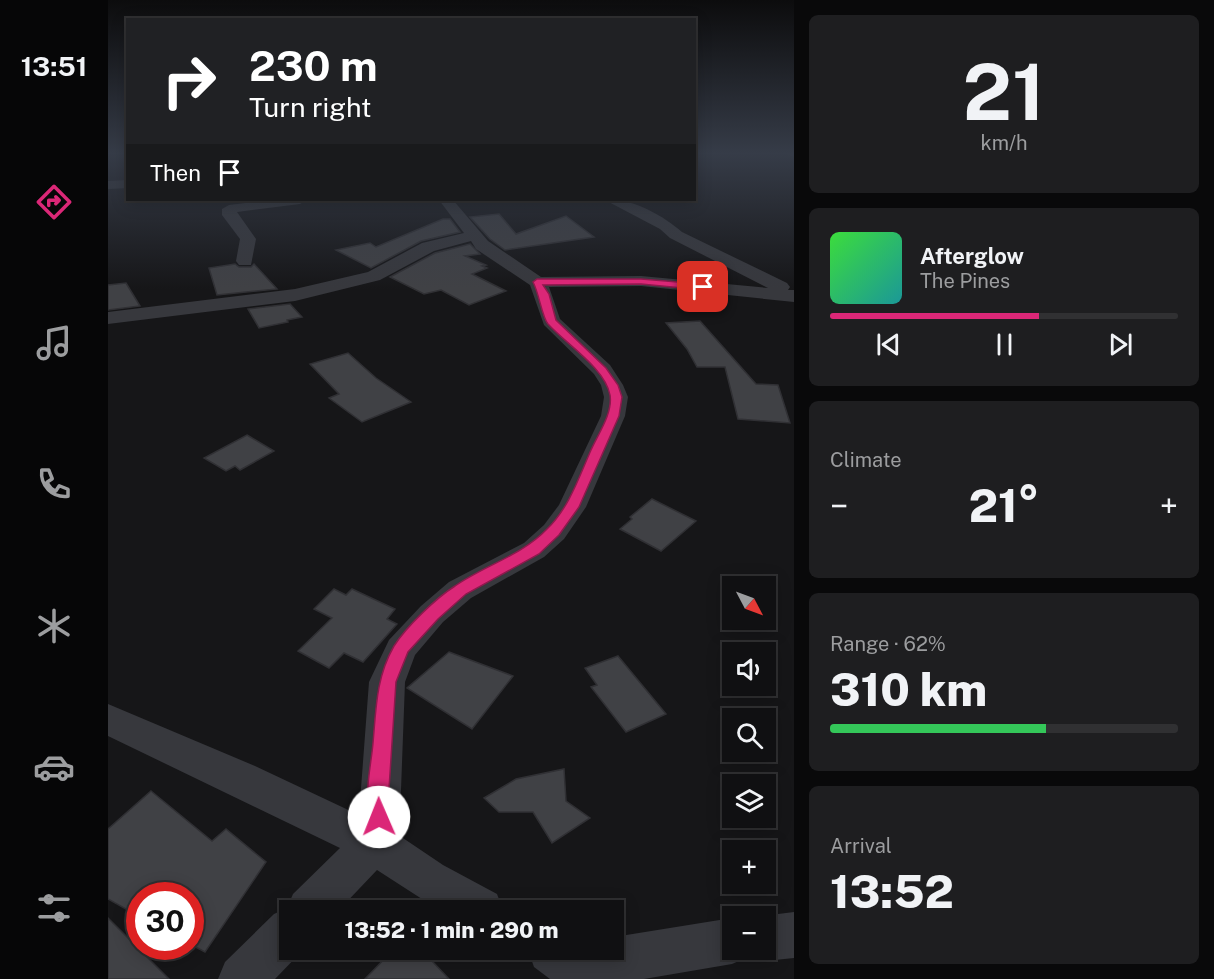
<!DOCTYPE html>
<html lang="en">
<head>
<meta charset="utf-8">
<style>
  :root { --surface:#101012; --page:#1e1e20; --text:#f1f3f6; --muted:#9c9d9f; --line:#303032; --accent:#db2777 }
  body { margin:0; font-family:"Public Sans",sans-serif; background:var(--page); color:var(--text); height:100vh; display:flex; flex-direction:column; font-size:22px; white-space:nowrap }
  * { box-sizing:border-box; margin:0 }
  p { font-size:20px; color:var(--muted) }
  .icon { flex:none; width:33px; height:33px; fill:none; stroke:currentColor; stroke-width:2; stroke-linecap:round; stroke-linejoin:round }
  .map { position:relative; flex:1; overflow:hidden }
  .sheet { display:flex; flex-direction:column; gap:15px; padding:15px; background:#09090a; width:420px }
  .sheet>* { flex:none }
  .hud { position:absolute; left:18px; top:18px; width:570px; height:183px; border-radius:0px; box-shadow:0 3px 15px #0003,0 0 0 2px var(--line); background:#202124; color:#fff; overflow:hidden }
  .needle { width:39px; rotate:131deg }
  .controls { position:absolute; left:614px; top:576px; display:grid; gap:12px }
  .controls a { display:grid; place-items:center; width:54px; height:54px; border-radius:0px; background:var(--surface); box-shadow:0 3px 15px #0003,0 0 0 2px var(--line); font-size:30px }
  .speed { position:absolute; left:18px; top:882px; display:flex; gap:12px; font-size:30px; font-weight:700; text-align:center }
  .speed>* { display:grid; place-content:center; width:78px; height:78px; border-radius:50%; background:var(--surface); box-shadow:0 3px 15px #0003,0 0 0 2px var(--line); line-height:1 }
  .speed .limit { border:9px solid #d22; background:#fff; color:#111 }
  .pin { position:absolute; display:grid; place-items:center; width:51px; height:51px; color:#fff; margin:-26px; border-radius:12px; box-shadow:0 3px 9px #0006 }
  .me { position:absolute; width:66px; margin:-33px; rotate:359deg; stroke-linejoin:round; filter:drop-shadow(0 0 4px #0008) }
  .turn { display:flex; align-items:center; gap:21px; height:126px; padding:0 24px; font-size:27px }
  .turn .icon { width:78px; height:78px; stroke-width:2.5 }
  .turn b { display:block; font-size:42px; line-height:51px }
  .then { display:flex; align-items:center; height:57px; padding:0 24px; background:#0003; gap:12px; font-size:22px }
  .big { font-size:45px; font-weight:800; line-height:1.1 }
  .sheet .card { flex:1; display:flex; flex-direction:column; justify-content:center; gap:9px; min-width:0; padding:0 21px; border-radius:9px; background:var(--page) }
  .sheet .dial { align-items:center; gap:0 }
  .dial b { font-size:78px; line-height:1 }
  .song { display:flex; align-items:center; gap:18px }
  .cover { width:72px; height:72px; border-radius:9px; background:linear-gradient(135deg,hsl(120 70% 55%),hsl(180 70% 35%)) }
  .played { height:6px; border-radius:3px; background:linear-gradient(90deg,var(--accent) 60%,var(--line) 60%) }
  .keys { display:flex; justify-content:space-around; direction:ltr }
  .heat { display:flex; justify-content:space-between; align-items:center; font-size:33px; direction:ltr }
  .charge { height:9px; border-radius:4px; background:linear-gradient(90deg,#34c759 62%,var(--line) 0) }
  .trip { position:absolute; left:171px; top:900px; width:345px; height:60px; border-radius:0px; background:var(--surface); box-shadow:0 3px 15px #0003,0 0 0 2px var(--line); font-weight:800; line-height:60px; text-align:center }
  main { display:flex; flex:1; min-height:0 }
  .tabs { display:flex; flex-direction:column; width:108px; justify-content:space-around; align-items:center; background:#060607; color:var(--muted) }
  .tabs .icon { width:42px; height:42px }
  .tabs .active { color:var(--accent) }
  .tabs b { font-size:27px; color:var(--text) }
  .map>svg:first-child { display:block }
  .building { fill:#404145; stroke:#303034; stroke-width:1.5 }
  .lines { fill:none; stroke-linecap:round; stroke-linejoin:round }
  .street { fill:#37383d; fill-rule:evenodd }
  .route { fill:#db2777; stroke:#8e194d; stroke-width:1.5 }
</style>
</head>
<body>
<main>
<nav class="tabs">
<b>13:51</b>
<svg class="icon active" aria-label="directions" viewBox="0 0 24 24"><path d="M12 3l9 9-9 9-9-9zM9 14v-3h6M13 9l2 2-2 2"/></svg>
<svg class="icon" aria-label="music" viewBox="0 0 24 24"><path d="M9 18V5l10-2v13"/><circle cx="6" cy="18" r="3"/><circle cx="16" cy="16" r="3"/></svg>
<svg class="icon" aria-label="phone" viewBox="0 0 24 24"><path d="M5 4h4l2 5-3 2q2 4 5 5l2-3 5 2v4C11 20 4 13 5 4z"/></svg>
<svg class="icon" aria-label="climate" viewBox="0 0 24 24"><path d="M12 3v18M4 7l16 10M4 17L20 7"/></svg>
<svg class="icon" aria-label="car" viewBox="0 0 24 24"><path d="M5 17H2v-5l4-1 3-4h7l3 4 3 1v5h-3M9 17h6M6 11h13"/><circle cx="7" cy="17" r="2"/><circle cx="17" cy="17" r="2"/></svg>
<svg class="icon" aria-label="filters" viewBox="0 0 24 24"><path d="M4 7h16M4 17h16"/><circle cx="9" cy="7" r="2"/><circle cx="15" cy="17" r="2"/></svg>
</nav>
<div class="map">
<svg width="686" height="979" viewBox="0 0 686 979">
  <rect width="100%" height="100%" fill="#161618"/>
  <g class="building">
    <path d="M 391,214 L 408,234 L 458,216 L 486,237 L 397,250 L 382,239 L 362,217 Z"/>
    <path d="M 335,219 L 342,219 L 352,232 L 313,241 L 263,268 L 228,250 L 262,243 L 268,247 Z"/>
    <path d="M 362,244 L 372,254 L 357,256 L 378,265 L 374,266 L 379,268 L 364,274 L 398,291 L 361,305 L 333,290 L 316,294 L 282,277 L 327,253 Z"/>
    <path d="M 127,264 L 131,267 L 143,267 L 146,264 L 169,289 L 109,295 L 101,268 Z"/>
    <path d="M 18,283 L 32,306 L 0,310 L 0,285 Z"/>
    <path d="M 182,304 L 194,317 L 179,320 L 180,322 L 151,328 L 140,309 Z"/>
    <path d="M 592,321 L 648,384 L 670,385 L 682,423 L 630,419 L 617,367 L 589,367 L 579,349 L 558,323 Z"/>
    <path d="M 240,353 L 268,378 L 303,402 L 254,422 L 221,398 L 231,394 L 202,364 Z"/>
    <path d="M 139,435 L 166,451 L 132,470 L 127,466 L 118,471 L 96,458 Z"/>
    <path d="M 544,499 L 588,521 L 553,551 L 512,529 L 524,519 L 522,517 Z"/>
    <path d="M 226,589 L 238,595 L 244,589 L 287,609 L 279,619 L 289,624 L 255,662 L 236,653 L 221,668 L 190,651 L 224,618 L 206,609 Z"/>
    <path d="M 341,652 L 405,676 L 364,729 L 299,688 Z"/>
    <path d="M 510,656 L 558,714 L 518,732 L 483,687 L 489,685 L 477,668 Z"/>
    <path d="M 456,769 L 458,801 L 482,818 L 444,843 L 425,812 L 391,812 L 376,798 L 408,779 Z"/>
    <path d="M 43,791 L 104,841 L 118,829 L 158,862 L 97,952 L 82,944 L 82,896 L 32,896 L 32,917 L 0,899 L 0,829 Z"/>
    <path d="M 0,918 L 61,979 L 0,979 Z"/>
    <path d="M 285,950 L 335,950 L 324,961 L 341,979 L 257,979 Z"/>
  </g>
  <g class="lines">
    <g class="street">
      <path d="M 677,152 L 686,152 L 686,156 L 679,155 Z"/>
      <path d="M 20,180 L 20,188 L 0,189 L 0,181 Z"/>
      <path d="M 161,200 L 199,200 L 192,204 L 129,212 L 148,239 L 143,265 L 131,265 L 128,261 L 132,239 L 114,215 L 114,209 L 121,205 Z"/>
      <path d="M 331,200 L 345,200 L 380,241 L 433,277 L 533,276 L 660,288 L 562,238 L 552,229 L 497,200 C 522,197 555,215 574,232 L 679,283 L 682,287 L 680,290 L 686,290 L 686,302 L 533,286 L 441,287 L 452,319 L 502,365 L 515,385 L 520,397 L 517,416 L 478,507 L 456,539 L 436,557 L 363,598 L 335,622 L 307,655 L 297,682 L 292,817 L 289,834 L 335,865 L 389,894 L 395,910 L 331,910 L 269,870 L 231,910 L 182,910 L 182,950 L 195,950 L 167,979 L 110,979 L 117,962 L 166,914 L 179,908 L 185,894 L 232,848 L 0,736 L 0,704 L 147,766 L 251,815 L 261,682 L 281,640 L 313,606 L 341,582 L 416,543 L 436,525 L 451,505 L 493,416 L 496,397 L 493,385 L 486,374 L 436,325 L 422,285 L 368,249 L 363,241 L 326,251 L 272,280 L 187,301 L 0,324 L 0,312 L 187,289 L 260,272 L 314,243 L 356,233 Z"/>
      <path d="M 686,912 L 686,958 L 657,961 L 642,955 L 640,957 L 624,964 L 536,979 L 442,979 L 426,967 L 420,950 L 506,950 L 506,937 L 624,918 L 624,950 L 657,950 L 657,916 L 653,916 Z"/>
    </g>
  </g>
  <linearGradient id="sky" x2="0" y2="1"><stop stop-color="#0c0c0d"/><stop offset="0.53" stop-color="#363c48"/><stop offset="1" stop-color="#363c48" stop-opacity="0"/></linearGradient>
  <rect width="686" height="289" fill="url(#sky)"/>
  <path class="route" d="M 533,279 L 595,284 L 600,287 L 595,290 L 533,284 L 435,285 L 441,294 L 448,320 L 498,368 L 510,385 L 514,397 L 511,416 L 471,507 L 451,535 L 431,554 L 358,594 L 330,619 L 300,652 L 288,682 L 281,789 L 281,817 L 278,824 L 271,826 L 264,824 C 254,801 263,767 265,743 C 268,709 268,677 286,646 C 298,627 328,598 347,586 C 377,565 413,556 439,529 C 461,508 471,477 483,450 C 490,434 505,413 502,395 C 497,368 458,344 440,324 C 434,317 431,293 425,282 L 429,279 Z"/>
</svg>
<div class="controls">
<a><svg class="needle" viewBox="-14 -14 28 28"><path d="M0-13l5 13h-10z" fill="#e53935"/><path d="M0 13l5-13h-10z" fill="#9c9d9f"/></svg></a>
<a><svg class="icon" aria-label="sound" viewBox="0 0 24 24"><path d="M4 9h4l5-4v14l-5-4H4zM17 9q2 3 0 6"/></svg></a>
<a><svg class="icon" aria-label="search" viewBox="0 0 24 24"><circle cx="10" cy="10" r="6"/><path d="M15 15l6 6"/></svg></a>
<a><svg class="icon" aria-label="layers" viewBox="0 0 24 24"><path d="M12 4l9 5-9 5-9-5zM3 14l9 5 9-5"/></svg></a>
<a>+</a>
<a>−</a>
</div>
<div class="speed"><div class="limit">30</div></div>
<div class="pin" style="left:595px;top:287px;background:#d93025"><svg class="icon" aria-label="arrive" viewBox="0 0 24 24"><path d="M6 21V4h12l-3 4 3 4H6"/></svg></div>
<svg class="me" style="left:271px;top:817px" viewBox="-20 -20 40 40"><circle r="19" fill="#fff"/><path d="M0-13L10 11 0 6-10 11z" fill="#db2777"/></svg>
<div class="trip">13:52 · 1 min · 290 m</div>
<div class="hud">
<div class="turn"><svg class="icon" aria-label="right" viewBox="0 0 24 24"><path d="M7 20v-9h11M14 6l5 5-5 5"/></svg><div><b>230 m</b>Turn right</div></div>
<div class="then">Then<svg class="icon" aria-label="arrive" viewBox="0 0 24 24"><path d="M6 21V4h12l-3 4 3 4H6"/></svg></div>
</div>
</div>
<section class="sheet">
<div class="card dial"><b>21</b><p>km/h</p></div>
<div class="card">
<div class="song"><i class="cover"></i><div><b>Afterglow</b><p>The Pines</p></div></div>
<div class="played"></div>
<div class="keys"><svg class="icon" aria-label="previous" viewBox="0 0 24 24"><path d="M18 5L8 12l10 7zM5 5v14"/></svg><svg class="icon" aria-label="pause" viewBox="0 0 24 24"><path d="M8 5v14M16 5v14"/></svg><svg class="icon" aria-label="next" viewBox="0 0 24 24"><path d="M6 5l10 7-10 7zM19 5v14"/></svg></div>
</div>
<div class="card"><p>Climate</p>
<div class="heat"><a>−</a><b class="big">21°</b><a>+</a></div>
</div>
<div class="card"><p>Range · 62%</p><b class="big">310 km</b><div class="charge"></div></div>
<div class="card"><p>Arrival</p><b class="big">13:52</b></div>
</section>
</main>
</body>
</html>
